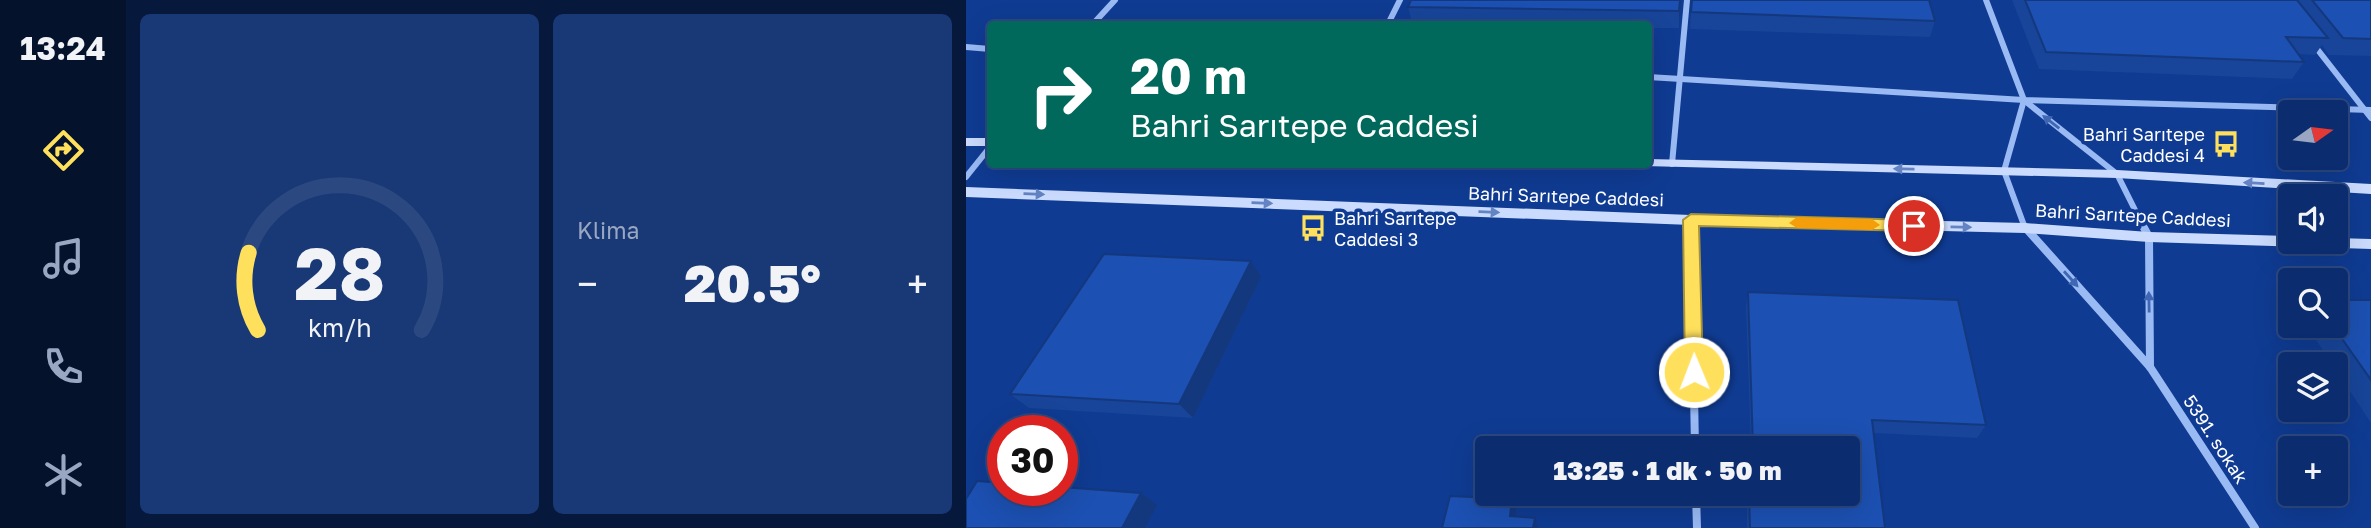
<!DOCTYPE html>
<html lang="tr">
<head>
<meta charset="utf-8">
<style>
  :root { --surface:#0b2c6e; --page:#193876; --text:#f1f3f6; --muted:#9aa7c2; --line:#2b4881; --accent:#ffe05d }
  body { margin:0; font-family:"Golos Text",sans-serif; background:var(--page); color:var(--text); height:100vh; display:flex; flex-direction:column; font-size:26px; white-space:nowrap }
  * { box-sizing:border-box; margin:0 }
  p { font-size:23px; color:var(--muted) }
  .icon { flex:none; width:38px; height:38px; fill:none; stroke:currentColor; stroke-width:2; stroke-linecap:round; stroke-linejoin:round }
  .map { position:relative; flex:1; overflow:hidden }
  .side { display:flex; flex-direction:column; gap:14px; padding:14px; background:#06183c; width:840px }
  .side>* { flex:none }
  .top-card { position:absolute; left:21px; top:21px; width:665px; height:147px; border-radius:7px; box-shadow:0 7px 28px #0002,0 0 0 2px var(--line); background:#00695c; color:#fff; overflow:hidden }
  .needle { width:46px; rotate:76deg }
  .fabs { position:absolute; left:1312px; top:100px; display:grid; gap:14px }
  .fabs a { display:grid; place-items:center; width:70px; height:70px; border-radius:7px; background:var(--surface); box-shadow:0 7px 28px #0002,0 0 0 2px var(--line); font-size:35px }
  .speed { position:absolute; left:21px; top:415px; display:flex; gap:14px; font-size:35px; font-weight:700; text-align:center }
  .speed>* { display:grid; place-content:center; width:91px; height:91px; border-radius:50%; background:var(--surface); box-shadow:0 7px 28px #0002,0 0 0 2px var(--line); line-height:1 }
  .speed .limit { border:10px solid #d22; background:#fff; color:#111 }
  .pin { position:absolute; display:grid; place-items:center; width:60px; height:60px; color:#fff; margin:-30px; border:4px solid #fff; border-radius:50%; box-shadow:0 2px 7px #0007 }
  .me { position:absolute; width:77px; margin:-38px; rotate:359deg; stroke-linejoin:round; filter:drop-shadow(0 0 5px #0008) }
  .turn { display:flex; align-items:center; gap:24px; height:147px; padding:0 28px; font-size:32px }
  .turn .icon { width:91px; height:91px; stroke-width:2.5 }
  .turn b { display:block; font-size:49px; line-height:60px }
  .big { font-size:52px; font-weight:800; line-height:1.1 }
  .side .tile { flex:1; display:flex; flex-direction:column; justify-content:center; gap:10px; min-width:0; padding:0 24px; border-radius:10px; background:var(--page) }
  .side .dial { align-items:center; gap:0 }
  .dial svg { height:182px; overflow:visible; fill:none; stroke:var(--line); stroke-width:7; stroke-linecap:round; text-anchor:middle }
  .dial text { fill:var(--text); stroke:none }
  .heat { display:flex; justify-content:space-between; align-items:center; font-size:38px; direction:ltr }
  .side .tiles { flex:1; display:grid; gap:14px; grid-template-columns:repeat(2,1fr) }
  .trip { position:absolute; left:509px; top:436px; width:385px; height:70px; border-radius:7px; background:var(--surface); box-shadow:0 7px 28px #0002,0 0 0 2px var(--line); font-weight:800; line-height:70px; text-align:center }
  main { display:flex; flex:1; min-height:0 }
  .tabs { display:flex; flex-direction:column; width:126px; justify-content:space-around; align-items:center; background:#04122c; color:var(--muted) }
  .tabs .icon { width:49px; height:49px }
  .tabs .on { color:var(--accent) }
  .tabs b { font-size:32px; color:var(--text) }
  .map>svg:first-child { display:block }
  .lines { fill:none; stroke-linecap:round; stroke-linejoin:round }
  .street-far1 { stroke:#9abaf4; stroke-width:6 }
  .street { stroke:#9abaf4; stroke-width:8 }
  .secondary { fill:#cadbfd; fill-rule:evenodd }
  .wall { fill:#184599 }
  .shaded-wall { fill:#14387d }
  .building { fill:#1c50b2; stroke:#14387d; stroke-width:2 }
  .oneway { fill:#4067b4 }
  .oneway2 { fill:#6383c2 }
  .route { fill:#ffe05d; stroke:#a6923c; stroke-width:2 }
  .slow { fill:#f59e0b }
  .labels { text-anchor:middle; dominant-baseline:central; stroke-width:7; stroke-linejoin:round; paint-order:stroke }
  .poi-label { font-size:18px; fill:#fff; stroke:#0f3b92; text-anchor:end }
  .street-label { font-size:18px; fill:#fff; stroke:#0f3b92 }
</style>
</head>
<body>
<main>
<nav class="tabs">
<b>13:24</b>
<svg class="icon on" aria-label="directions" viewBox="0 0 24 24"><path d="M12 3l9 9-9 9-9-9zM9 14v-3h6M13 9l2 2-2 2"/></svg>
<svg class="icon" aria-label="music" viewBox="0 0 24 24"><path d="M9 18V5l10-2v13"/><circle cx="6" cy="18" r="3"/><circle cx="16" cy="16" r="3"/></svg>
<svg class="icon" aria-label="phone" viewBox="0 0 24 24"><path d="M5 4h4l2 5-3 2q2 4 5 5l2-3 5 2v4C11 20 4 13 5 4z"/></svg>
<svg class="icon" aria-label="climate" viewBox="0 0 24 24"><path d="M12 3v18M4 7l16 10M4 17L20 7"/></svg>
</nav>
<section class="side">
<div class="tiles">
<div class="tile dial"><svg viewBox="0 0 100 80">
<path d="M14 69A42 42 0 1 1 86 69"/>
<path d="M14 69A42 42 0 0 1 10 35" stroke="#ffe05d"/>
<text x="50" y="56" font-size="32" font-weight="700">28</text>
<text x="50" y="72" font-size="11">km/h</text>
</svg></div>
<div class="tile"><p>Klima</p>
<div class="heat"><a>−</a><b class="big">20.5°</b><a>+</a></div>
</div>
</div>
</section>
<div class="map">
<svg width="1405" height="528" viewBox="0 0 1405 528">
  <rect width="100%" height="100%" fill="#0f3b92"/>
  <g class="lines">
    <g class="street-far1">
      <path d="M 1020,0 L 1058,100"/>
      <path d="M 127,24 L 149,0"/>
      <path d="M 422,24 L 434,0"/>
      <path d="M 1348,45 L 1405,118"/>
      <path d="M 0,47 L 24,49"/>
      <path d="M 682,77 L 1058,100 L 1405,110"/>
      <path d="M 1058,100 L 1038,171 L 1059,228"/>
      <path d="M 1059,101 L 1151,174 L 1178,228"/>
      <path d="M 706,164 L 721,0"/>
      <path d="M 0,177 L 24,147"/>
      <path d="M 725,220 L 725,228"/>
    </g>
    <g class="street">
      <path d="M 725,226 L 729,448"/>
      <path d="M 1058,226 L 1184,367 L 1289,528"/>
      <path d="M 1177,226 L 1183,237 L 1184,367"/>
      <path d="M 730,494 L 731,528"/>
    </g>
    <g class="secondary">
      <rect x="0" y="138" width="24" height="8"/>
      <path d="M 682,159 L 1151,170 L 1405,184 L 1405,194 L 1151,178 L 678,166 L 677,164 L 682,164 Z"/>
      <path d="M 0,187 L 725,215 L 1059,223 L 1183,232 L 1325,236 L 1325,242 L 1370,242 L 1370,238 L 1405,239 L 1405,249 L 1183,242 L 1059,233 L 725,225 L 0,197 Z"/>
    </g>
  </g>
  <g class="wall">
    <path d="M 445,0 L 715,0 L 713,28 L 682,28 L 682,24 L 519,24 L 446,23 L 442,7 Z"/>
    <path d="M 1046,0 L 1405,0 L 1405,56 L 1363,55 L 1356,45 L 1349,55 L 1332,54 L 1338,62 L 1326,79 L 1073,69 Z"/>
    <path d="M 725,12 L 969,21 L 964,37 L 724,29 Z"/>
    <path d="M 295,277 L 227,418 L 63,408 L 44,394 Z"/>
    <path d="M 782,292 L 1020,425 L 1011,438 L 907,433 L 919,528 L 781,528 L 781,494 L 882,494 L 882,448 L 785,448 L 780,307 Z"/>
    <path d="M 1405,300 L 1405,423 L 1370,370 L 1370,364 L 1366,364 L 1341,326 L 1370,326 Z"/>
  </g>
  <g class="shaded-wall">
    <path d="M 714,0 L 715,0 L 713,28 L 713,11 Z"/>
    <path d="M 285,261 L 295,277 L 227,418 L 213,404 Z"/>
    <path d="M 175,493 L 191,505 L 179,528 L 156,528 Z"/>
    <path d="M 546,499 L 550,509 L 548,526 L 544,516 Z"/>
    <path d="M 569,518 L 572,527 L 572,528 L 567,528 Z"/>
  </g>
  <g class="building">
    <path d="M 445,0 L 714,0 L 713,11 L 442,7 Z"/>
    <path d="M 726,0 L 963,0 L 969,21 L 725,12 Z"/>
    <path d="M 1059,0 L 1331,0 L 1362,38 L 1320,37 L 1338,62 L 1080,52 Z"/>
    <path d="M 1346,0 L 1405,0 L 1405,39 L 1377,38 Z"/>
    <path d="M 138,254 L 285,261 L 213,404 L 44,394 Z"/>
    <path d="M 782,292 L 992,300 L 1020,425 L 906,420 L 919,528 L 784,528 L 783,494 L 882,494 L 882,448 L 787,448 Z"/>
    <path d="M 1370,300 L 1405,300 L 1405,380 L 1367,326 L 1370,326 Z"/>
    <path d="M 11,481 L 37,483 L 37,490 L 96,490 L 96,487 L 175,493 L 156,528 L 0,528 L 0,499 Z"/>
    <path d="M 484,496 L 546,499 L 544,516 L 569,518 L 567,528 L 476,528 Z"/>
  </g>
  <defs><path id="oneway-solid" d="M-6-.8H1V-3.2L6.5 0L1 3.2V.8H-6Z" transform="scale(1.75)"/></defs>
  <g class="oneway">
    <use href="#oneway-solid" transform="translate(1085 122) rotate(-142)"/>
    <use href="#oneway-solid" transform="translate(1105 279) rotate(48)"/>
    <use href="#oneway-solid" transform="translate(1183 302) rotate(-91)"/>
  </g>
  <g class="oneway2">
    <use href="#oneway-solid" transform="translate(938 169) rotate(-179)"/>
    <use href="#oneway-solid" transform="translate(1288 183) rotate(-177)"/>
    <use href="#oneway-solid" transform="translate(68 194) rotate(2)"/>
    <use href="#oneway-solid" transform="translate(296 203) rotate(2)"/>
    <use href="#oneway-solid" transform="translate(523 212) rotate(2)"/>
    <use href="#oneway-solid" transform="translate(995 227) rotate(1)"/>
  </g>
  <path class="route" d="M 725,214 L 948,220 L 955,226 L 948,231 L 733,226 L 737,372 L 728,380 L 719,372 L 717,220 Z"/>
  <path class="slow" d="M 831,217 L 906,219 L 914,225 L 906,230 L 831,228 L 823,223 Z"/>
  <defs>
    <symbol id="bus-bare" viewBox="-9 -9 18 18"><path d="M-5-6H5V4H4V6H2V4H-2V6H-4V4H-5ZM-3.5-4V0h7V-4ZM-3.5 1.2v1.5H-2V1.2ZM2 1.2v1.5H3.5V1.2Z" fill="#ffe05d" stroke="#0f3b92" stroke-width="2.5" paint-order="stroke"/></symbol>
  </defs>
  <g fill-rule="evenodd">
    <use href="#bus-bare" x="1241" y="125" width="38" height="38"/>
    <use href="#bus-bare" x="328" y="209" width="38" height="38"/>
  </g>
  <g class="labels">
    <g class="poi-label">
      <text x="1239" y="134">Bahri Sarıtepe<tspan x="1239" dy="21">Caddesi 4</tspan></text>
      <text x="368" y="218" text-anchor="start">Bahri Sarıtepe<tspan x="368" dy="21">Caddesi 3</tspan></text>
    </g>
    <g class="street-label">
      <text transform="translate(600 196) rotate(2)">Bahri Sarıtepe Caddesi</text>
      <text transform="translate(1167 215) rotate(3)">Bahri Sarıtepe Caddesi</text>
      <text transform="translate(1250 439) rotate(57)">5391. sokak</text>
    </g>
  </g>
</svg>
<div class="fabs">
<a><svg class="needle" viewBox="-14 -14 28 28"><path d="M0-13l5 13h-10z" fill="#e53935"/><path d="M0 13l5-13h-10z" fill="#9aa7c2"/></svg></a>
<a><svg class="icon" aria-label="sound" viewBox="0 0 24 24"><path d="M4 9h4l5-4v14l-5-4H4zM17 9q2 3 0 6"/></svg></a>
<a><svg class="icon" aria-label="search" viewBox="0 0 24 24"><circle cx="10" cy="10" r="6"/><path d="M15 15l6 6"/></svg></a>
<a><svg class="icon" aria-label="layers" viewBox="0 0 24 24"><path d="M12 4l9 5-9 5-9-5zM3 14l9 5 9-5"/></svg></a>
<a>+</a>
</div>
<div class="speed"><div class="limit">30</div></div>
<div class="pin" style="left:948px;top:226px;background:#d93025"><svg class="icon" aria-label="arrive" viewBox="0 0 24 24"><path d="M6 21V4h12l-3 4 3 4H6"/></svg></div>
<svg class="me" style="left:728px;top:372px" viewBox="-20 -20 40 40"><circle r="17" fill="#ffe05d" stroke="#fff" stroke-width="3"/><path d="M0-11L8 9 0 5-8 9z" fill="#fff"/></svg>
<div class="trip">13:25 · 1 dk · 50 m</div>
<div class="top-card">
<div class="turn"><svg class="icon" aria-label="right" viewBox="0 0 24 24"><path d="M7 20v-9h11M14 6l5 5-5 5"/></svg><div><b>20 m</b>Bahri Sarıtepe Caddesi</div></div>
</div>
</div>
</main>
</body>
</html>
